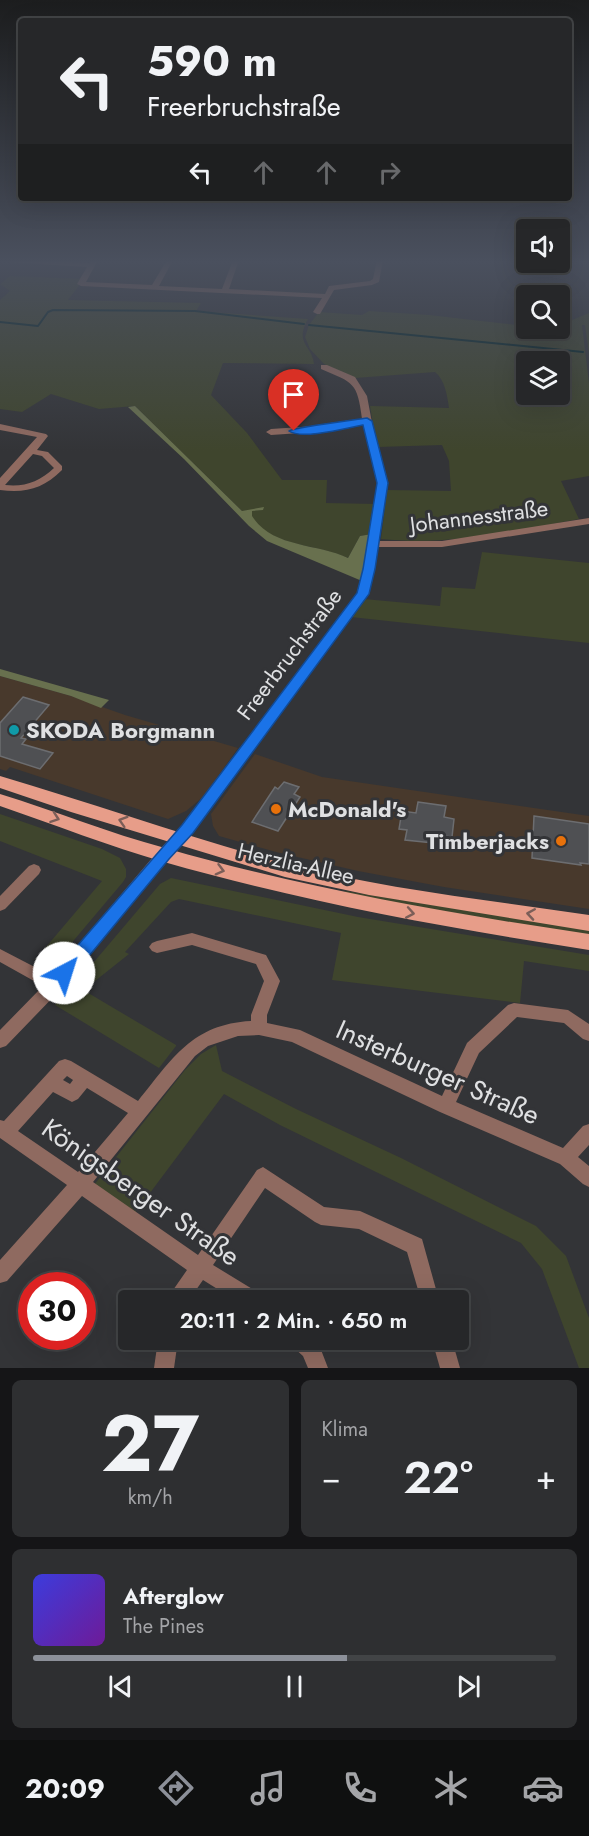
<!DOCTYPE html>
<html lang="de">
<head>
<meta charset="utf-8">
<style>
  :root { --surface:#262729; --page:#2e2f31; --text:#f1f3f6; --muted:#a4a5a8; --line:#424446; --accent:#8c9099 }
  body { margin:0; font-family:Jost,sans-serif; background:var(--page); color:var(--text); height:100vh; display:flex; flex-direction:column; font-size:22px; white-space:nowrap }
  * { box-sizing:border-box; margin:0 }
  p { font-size:20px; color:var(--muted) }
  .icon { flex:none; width:33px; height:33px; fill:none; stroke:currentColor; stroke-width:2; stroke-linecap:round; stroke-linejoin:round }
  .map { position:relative; height:1368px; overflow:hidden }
  .details { display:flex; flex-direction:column; gap:12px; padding:12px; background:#151517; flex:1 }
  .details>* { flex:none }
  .hud { position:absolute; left:18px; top:18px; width:554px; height:183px; border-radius:6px; box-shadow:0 6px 24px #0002,0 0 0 2px var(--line); background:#262729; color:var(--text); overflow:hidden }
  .tools { position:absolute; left:516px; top:219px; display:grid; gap:12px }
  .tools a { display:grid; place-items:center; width:54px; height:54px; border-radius:6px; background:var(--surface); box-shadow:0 6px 24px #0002,0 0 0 2px var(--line); font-size:30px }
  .speed { position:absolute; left:18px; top:1272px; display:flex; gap:12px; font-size:30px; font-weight:700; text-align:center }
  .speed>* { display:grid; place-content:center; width:78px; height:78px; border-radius:50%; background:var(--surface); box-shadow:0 6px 24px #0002,0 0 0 2px var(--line); line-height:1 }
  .speed .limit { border:9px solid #d22; background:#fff; color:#111 }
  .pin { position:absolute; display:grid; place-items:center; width:51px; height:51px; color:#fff; margin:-62px -26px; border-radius:50% 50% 50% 0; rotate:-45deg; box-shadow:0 0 6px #0007 }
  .pin .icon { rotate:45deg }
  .me { position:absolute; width:66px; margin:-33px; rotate:40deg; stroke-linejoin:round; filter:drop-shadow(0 0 4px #0008) }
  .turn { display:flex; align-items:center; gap:21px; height:126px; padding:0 30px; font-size:27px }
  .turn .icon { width:78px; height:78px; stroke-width:2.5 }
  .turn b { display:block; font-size:42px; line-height:51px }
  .lanes { display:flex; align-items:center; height:57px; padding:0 30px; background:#0003; justify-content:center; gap:30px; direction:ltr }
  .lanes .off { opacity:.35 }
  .big { font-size:45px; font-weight:600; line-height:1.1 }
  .details .widget { flex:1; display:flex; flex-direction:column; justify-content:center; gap:9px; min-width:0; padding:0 21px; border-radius:9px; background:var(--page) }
  .details .dial { align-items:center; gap:0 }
  .dial b { font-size:78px; line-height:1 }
  .song { display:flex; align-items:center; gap:18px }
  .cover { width:72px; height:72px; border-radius:9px; background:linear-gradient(135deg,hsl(240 70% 55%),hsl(280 70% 35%)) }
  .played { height:6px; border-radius:3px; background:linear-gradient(90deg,var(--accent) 60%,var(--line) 60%) }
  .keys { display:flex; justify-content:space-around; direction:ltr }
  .heat { display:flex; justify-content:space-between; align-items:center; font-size:33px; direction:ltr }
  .details .tiles { flex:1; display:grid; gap:12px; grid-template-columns:1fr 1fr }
  .widget:last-child { grid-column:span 2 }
  .trip { position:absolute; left:118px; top:1290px; width:351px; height:60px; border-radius:6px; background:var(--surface); box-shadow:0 6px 24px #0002,0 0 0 2px var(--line); font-weight:600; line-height:60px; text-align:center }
  .menu { display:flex; height:96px; justify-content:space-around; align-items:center; background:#0f1010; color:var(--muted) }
  .menu .icon { width:42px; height:42px }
  .menu .current { color:var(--accent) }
  .menu b { font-size:27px; color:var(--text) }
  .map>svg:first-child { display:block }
  .commercial { fill:#48392c }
  .green { fill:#3f452d; fill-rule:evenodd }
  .forest { fill:#68704e }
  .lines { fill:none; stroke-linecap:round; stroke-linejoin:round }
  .stream { stroke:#002427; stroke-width:2 }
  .building { fill:#4f5053; stroke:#6c6d70; stroke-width:1.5 }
  .street { fill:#8f6a60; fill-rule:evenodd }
  .primary { fill:#e79d89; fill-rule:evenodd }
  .oneway { stroke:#7b5e58 }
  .route { fill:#1a73e8; stroke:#114b97; stroke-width:1.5 }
  .culture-dot { fill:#0f9aa8; stroke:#333437; stroke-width:2 }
  .food-dot { fill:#e8710a; stroke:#333437; stroke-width:2 }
  .labels { text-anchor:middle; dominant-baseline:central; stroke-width:6; stroke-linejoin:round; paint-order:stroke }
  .street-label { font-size:22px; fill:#dfe0e2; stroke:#333437 }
  .poi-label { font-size:22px; font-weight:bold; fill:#dfe0e2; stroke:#333437; text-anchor:start }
  .near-street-label { font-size:27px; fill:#dfe0e2; stroke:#333437 }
</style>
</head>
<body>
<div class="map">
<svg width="589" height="1368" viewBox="0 0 589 1368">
  <rect width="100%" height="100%" fill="#333437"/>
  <g class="commercial">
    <path d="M 0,676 L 71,696 L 125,715 L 238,748 L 204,796 L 186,811 L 168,819 L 10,767 L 6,771 L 0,769 Z"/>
    <path d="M 255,754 L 322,777 L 589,816 L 589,909 L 444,887 L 358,871 L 276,852 L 219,836 L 213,826 L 211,814 Z"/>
  </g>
  <g class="green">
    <path d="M 10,276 L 84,279 L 68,300 L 201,303 L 196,311 L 308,319 C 294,344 312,345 314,364 L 223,363 L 211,395 L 247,433 L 282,480 L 327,480 L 326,503 L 376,504 L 372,534 L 360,536 L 348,558 C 317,543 272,548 251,516 L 252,511 L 262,510 L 242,511 L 135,406 L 99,409 L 51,394 L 22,412 L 0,409 L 0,300 L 10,291 L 0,284 Z"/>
    <path d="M 369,311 L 429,315 L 526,326 L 526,328 L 560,328 L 560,325 L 589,313 L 589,353 L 585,325 L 582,325 L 589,383 L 589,476 L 561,481 L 579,519 C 514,531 448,546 381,539 L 387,490 L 451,491 L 449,461 L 442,445 L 377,447 L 370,406 L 449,408 C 447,395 445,380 435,372 L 355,378 L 324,364 L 310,349 L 305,337 L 309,325 L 319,312 L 362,315 ZM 526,362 L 560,362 L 560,394 L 526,394 Z"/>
    <path d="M 482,552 L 589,563 L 589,643 L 351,617 L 364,599 L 440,606 L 442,587 L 475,589 Z"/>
    <path d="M 0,814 L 102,849 L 120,858 L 126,869 L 126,877 L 123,882 L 58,959 L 44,963 L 35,960 L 102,881 L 0,841 Z"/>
    <path d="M 171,878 L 358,917 L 589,955 L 589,971 L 524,961 L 520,1003 L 332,980 L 341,933 L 179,899 L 171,902 L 125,952 L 129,954 L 85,989 L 77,982 L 160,884 Z"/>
    <path d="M 345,891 L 589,930 L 589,936 L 345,894 Z"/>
    <path d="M 73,984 L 176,1045 L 176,1046 L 159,1068 L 55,1005 Z"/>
    <path d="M 216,1045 L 222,1071 L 296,1109 L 401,1158 L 536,1226 L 566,1256 L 589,1318 L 589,1368 L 579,1368 L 542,1269 L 521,1243 L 280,1125 L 224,1094 L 135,1213 L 94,1185 L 185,1070 L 201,1054 Z"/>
  </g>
  <g class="forest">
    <path d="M 135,406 L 242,511 L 264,507 L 263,510 L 252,511 L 252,516 C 272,548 317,543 348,558 L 360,536 L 372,534 L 362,581 L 267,541 L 249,526 L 184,459 L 128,407 Z"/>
    <path d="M 0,669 L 109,700 L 101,708 L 71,696 L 0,676 Z"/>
  </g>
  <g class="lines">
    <g class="stream">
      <path d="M 0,322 L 38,326 L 48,312 L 53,310 L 195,311 L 304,324"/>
      <path d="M 309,325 L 583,352"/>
    </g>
  </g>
  <g class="building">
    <path d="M 23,697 L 49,705 L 21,738 L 26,739 L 22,744 L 53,753 L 40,769 L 0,756 L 0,723 Z"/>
    <path d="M 284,782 L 299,787 L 294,794 L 300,797 L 278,831 L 252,822 L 275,787 L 278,789 Z"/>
    <path d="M 418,802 L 446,806 L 444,817 L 454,819 L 452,837 L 444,836 L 443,844 L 405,840 L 407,830 L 399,829 L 402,811 L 416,813 Z"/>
    <path d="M 534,816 L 589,824 L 589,864 L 580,863 L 581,865 L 532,858 Z"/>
  </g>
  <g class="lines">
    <g class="street">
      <path d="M 3,260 L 90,263 L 92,260 L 98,260 L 86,282 L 152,285 L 167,260 L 173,260 L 159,286 L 222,289 L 233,260 L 239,260 L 229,289 L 325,294 L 329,286 L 370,281 L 373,279 L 377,260 L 383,260 L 379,282 L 372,285 L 334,290 L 320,314 L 317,314 L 313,312 L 322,298 L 81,286 L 77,284 L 87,267 L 6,262 Z"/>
      <path d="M 321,365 L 327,365 L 355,377 L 367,396 L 376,444 L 387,483 L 378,541 L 442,541 L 589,518 L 589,524 L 442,547 L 378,547 L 368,594 L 193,833 L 168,859 L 60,990 L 6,1046 L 0,1048 L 0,1030 L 43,986 L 0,962 L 0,949 L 52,976 L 158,851 L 183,825 L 358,594 L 364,569 L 377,483 L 363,424 L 330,431 L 271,435 L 266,432 L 271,429 L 330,425 L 362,419 C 357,382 354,383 321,369 Z"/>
      <path d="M 0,424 L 46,434 L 48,436 L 37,450 L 48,452 L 62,466 L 62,470 C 43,489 26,493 0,490 L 0,478 L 37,437 L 0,430 ZM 33,454 L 42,456 L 54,468 C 39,482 25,487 5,485 Z"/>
      <path d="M 34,864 L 39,866 L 41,870 L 39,874 L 5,909 L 0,911 L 0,896 L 29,866 Z"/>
      <path d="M 192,933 L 266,955 L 280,981 L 267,1015 L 267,1023 L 300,1030 L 442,1096 L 467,1043 L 508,1005 L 514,1003 L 568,1010 L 589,1024 L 589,1041 L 583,1039 L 564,1023 L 517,1017 L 479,1053 L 456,1102 L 563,1148 L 583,1126 L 589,1124 L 589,1145 L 578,1157 L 589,1166 L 589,1187 L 583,1184 L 560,1164 L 440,1112 L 292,1042 L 259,1035 L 238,1036 L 208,1046 L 195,1056 L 93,1182 L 198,1255 L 257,1170 L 263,1167 L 324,1207 L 360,1211 L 422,1239 L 439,1300 L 421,1300 L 407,1252 L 359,1229 L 321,1225 L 315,1222 L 265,1188 L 213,1265 L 259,1293 L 261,1300 L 235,1300 L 203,1280 L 189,1300 L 169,1300 L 171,1293 L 187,1270 L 82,1196 L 7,1281 L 0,1283 L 0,1260 L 67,1185 L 0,1138 L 0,1120 L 4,1121 L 59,1061 L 65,1059 L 71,1061 L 138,1101 C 172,1059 192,1024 251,1021 L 251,1015 L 264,981 L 256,964 L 192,945 L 157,953 L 152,951 L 149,947 L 152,943 L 157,941 ZM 67,1076 L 73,1080 L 70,1084 L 63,1080 ZM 87,1088 L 128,1113 L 78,1172 L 18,1131 L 53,1092 L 72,1102 L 78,1099 Z"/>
      <path d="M 158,1340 L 178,1340 L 174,1368 L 154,1368 Z"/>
      <path d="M 290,1340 L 315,1340 L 318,1342 L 328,1368 L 308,1368 L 303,1356 L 293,1347 Z"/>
      <path d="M 432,1340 L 452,1340 L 460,1368 L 440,1368 Z"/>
    </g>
    <g class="primary">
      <path d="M 0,776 C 95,804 188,837 283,863 C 383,889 488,900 589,915 L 589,931 L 369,895 L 285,877 L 71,812 L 0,788 Z"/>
      <path d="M 0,794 C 55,811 109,833 165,848 C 304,888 446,913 589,934 L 589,950 C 446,928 304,902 164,862 C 109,846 55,825 0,806 Z"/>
    </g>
  </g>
  <defs><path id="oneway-chevron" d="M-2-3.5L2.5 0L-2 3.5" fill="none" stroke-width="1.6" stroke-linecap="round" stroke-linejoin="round" transform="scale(1.5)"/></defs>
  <g class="oneway">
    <use href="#oneway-chevron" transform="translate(55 818) rotate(19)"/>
    <use href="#oneway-chevron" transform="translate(123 821) rotate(-163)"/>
    <use href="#oneway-chevron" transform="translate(220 870) rotate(15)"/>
    <use href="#oneway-chevron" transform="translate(410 913) rotate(10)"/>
    <use href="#oneway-chevron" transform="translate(531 914) rotate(-171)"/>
  </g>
  <linearGradient id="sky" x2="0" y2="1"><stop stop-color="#1c1d1e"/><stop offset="0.58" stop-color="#4a505e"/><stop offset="1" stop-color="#4a505e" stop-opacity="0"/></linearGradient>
  <rect width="589" height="451" fill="url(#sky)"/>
  <path class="route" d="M 367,418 L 372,421 L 388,483 L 375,569 L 369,594 L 193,833 L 169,859 L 70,979 L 64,981 L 58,979 L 55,973 L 58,968 L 182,825 L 357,593 L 363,569 L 377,483 L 363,425 C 347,428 301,440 289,431 C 295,427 354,420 367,418 Z"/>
  <circle class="culture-dot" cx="14" cy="730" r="6"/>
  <g class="food-dot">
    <circle cx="276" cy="809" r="6"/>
    <circle cx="561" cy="841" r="6"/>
  </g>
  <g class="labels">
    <g class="street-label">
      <text transform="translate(479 516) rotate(-7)">Johannesstraße</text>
      <text transform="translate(289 654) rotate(-53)">Freerbruchstraße</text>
      <text transform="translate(296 863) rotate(13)">Herzlia-Allee</text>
    </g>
    <g class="poi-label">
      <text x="26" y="730">SKODA Borgmann</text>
      <text x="288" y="809">McDonald's</text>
      <text x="549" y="841" text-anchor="end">Timberjacks</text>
    </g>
    <g class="near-street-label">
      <text transform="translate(438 1072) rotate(24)">Insterburger Straße</text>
      <text transform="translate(141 1192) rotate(35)">Königsberger Straße</text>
    </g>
  </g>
</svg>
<div class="tools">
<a><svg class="icon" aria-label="sound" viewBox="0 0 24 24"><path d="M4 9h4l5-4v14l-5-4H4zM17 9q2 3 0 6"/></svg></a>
<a><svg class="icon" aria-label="search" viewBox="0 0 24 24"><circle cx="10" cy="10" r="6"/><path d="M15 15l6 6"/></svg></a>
<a><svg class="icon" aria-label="layers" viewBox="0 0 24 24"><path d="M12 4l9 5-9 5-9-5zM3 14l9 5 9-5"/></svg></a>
</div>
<div class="speed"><div class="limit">30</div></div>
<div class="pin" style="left:294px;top:431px;background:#d93025"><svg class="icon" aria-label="arrive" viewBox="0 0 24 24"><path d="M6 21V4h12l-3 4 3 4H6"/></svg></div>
<svg class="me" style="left:64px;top:973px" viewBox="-20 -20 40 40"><circle r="19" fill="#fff"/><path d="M0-13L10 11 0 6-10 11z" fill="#1a73e8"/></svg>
<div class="trip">20:11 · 2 Min. · 650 m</div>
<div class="hud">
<div class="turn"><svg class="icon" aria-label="left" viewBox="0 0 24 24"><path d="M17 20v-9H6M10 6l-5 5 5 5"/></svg><div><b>590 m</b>Freerbruchstraße</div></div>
<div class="lanes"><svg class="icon" aria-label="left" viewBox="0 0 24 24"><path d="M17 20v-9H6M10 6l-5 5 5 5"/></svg><svg class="icon off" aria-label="ahead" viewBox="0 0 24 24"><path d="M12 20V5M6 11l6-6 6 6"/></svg><svg class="icon off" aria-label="ahead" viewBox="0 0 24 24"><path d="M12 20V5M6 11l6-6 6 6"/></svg><svg class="icon off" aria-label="right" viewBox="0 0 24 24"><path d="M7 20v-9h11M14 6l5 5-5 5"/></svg></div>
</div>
</div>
<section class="details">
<div class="tiles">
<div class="widget dial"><b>27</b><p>km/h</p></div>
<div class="widget"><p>Klima</p>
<div class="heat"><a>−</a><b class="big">22°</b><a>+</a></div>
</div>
<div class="widget">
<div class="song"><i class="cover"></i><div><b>Afterglow</b><p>The Pines</p></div></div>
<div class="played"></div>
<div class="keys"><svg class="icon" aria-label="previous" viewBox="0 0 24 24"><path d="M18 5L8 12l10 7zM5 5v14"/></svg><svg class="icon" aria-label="pause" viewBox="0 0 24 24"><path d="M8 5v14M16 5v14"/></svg><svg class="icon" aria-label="next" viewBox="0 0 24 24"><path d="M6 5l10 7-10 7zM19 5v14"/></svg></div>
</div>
</div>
</section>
<nav class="menu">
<b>20:09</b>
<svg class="icon current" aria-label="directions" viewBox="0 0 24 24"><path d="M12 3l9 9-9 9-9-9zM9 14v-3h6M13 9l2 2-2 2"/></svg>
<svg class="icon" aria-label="music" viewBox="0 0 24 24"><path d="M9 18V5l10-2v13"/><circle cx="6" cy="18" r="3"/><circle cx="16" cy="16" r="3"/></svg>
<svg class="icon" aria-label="phone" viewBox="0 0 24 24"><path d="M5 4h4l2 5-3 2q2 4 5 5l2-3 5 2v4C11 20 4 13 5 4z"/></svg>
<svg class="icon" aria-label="climate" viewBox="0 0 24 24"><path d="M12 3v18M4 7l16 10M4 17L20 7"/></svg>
<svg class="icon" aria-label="car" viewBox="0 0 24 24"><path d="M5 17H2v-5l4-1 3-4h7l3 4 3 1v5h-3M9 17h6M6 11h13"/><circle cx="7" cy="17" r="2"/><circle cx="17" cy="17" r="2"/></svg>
</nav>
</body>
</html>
